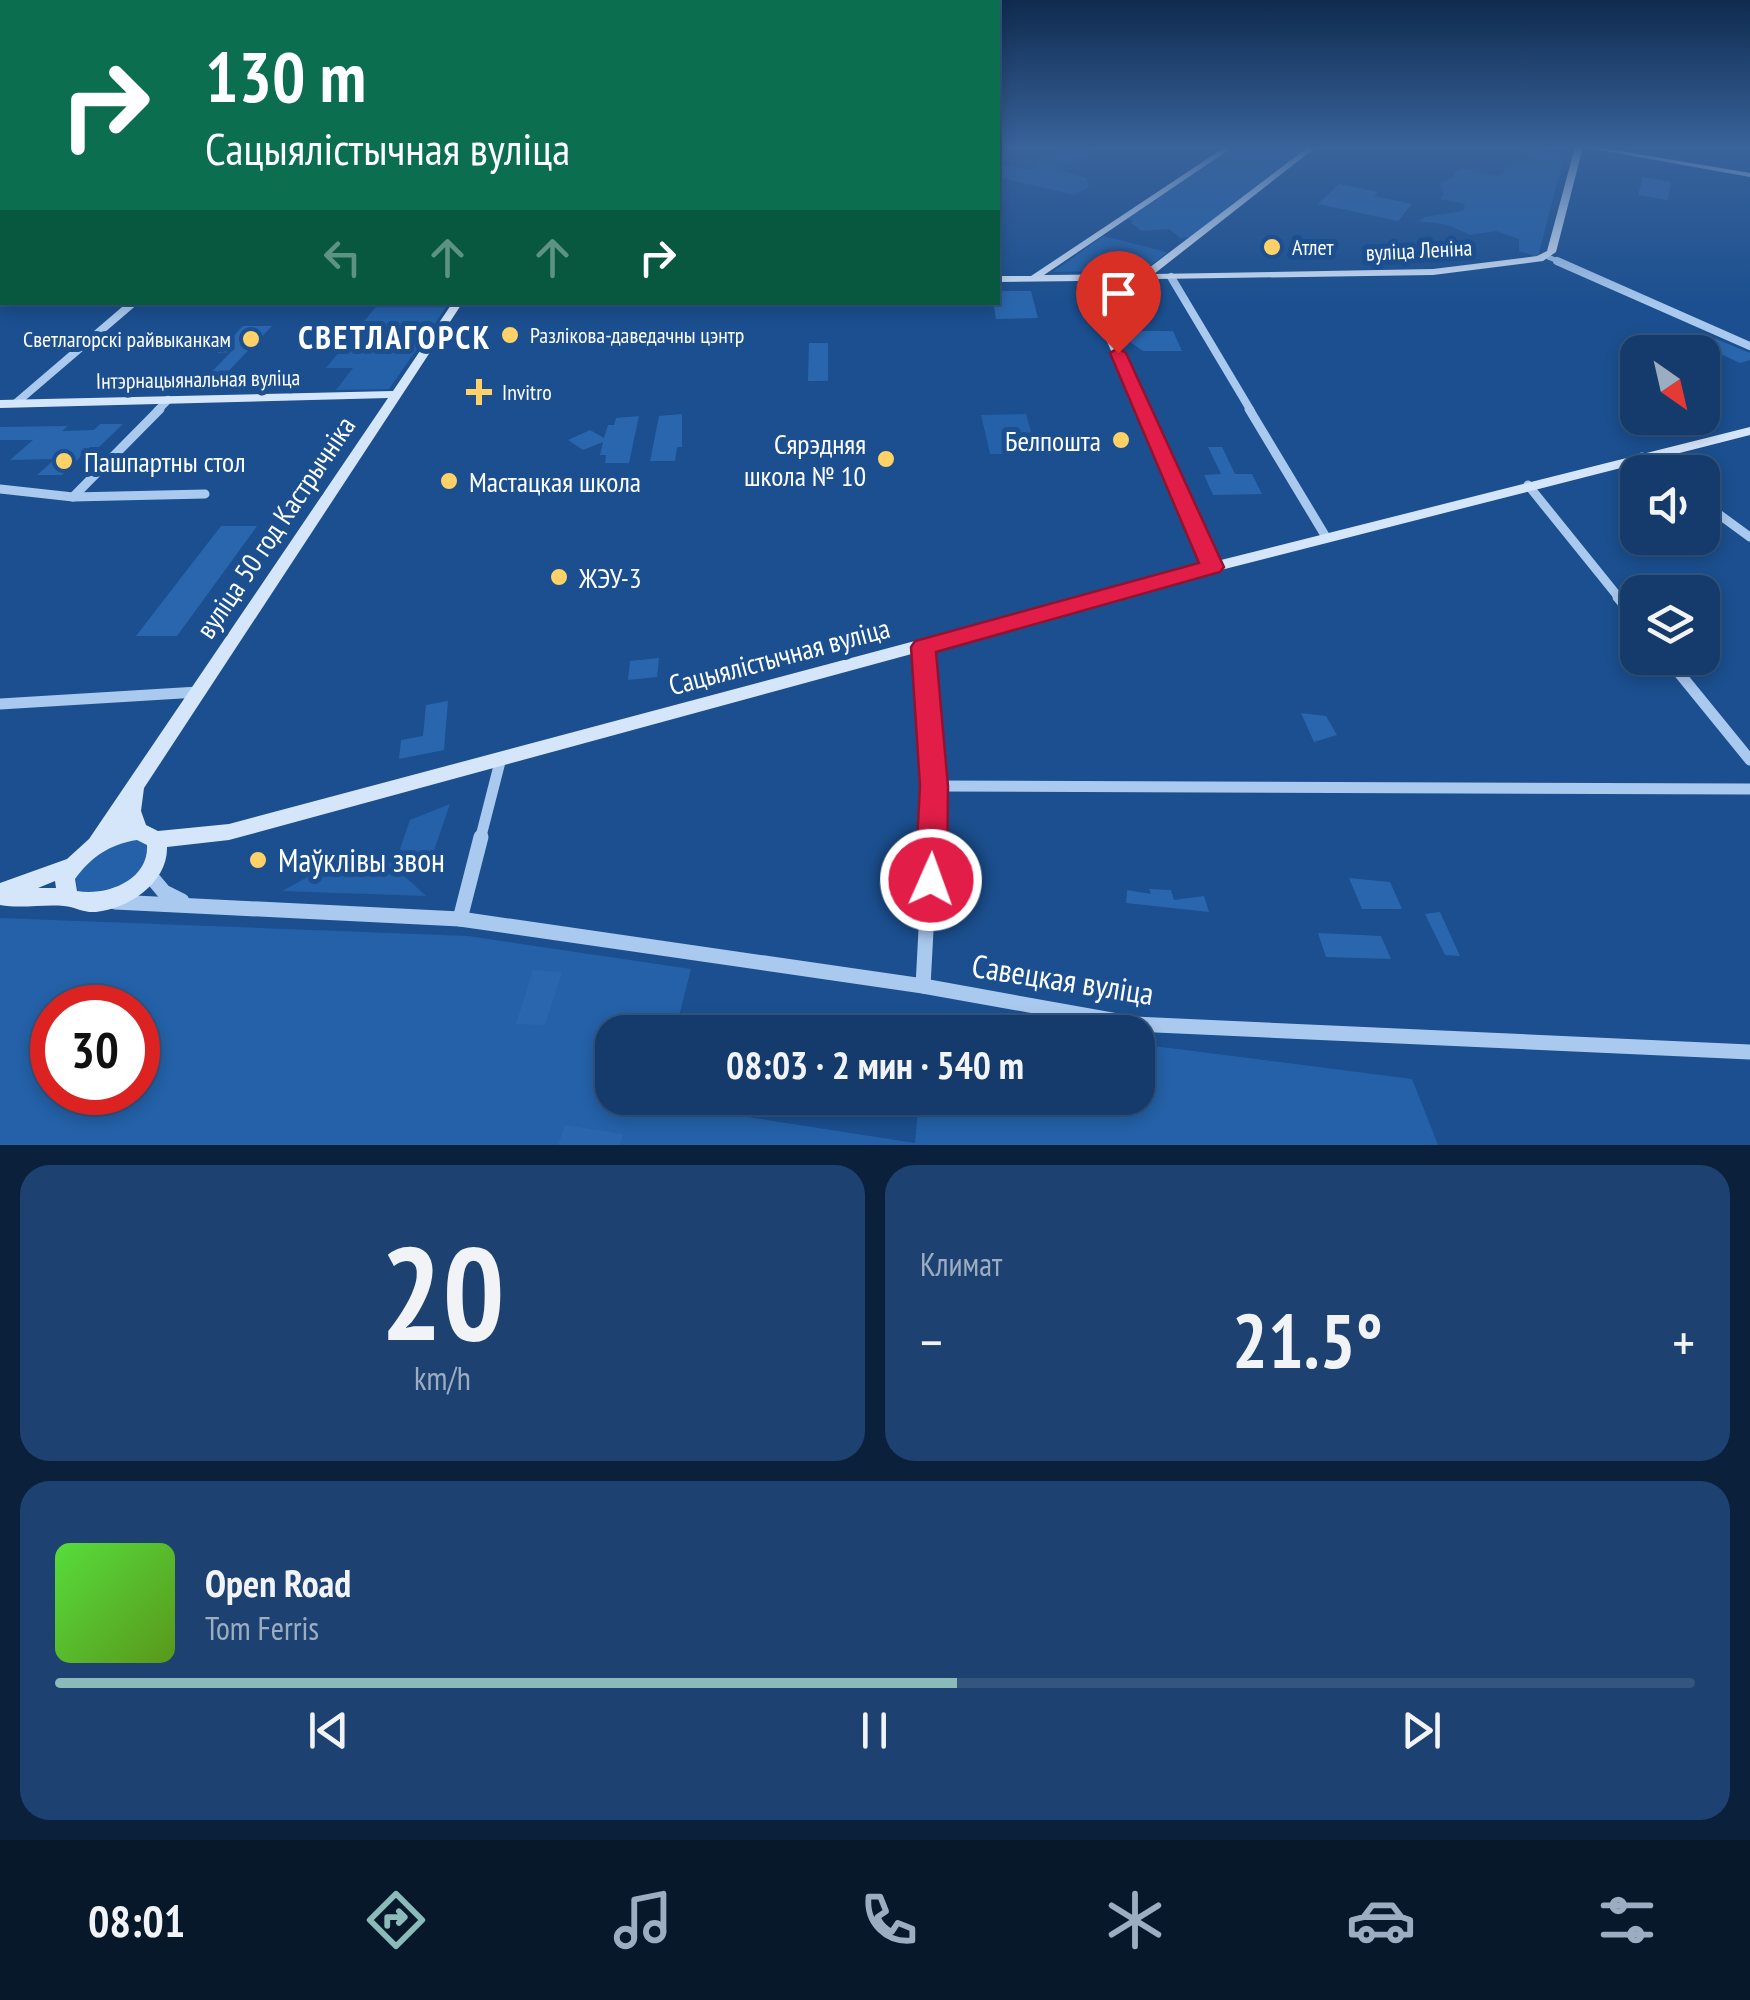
<!DOCTYPE html>
<html lang="ru">
<head>
<meta charset="utf-8">
<style>
  :root { --surface:#143b6b; --page:#1d4271; --text:#f1f3f6; --muted:#9dadc1; --line:#33557e; --accent:#8bbbb9 }
  body { margin:0; font-family:"PT Sans Narrow",sans-serif; background:var(--page); color:var(--text); height:100vh; display:flex; flex-direction:column; font-size:38px; white-space:nowrap }
  * { box-sizing:border-box; margin:0 }
  p { font-size:32px; color:var(--muted) }
  .icon { flex:none; width:55px; height:55px; fill:none; stroke:currentColor; stroke-width:2; stroke-linecap:round; stroke-linejoin:round }
  .map { position:relative; height:1145px; overflow:hidden }
  .drawer { display:flex; flex-direction:column; gap:20px; padding:20px; background:#0b203b; flex:1 }
  .drawer>* { flex:none }
  .hud { position:absolute; left:0px; top:0px; width:1000px; height:305px; box-shadow:0 5px 15px #0003,0 0 0 2px var(--line); background:#0b6e4f; color:#fff; overflow:hidden }
  .needle { width:65px; rotate:146deg }
  .controls { position:absolute; left:1620px; top:335px; display:grid; gap:20px }
  .controls a { display:grid; place-items:center; width:100px; height:100px; border-radius:20px; background:var(--surface); box-shadow:0 5px 15px #0003,0 0 0 2px var(--line); font-size:50px }
  .speed { position:absolute; left:30px; top:985px; display:flex; gap:20px; font-size:50px; font-weight:700; text-align:center }
  .speed>* { display:grid; place-content:center; width:130px; height:130px; border-radius:50%; background:var(--surface); box-shadow:0 5px 15px #0003,0 0 0 2px var(--line); line-height:1 }
  .speed .limit { border:15px solid #d22; background:#fff; color:#111 }
  .pin { position:absolute; display:grid; place-items:center; width:85px; height:85px; color:#fff; margin:-102px -42px; border-radius:50% 50% 50% 0; rotate:-45deg; box-shadow:0 0 10px #0007 }
  .pin .icon { rotate:45deg }
  .me { position:absolute; width:110px; margin:-55px; rotate:2deg; stroke-linejoin:round; filter:drop-shadow(0 0 8px #0008) }
  .turn { display:flex; align-items:center; gap:35px; height:210px; padding:0 40px; font-size:45px }
  .turn .icon { width:130px; height:130px; stroke-width:2.5 }
  .turn b { display:block; font-size:70px; line-height:85px }
  .lanes { display:flex; align-items:center; height:95px; padding:0 40px; background:#0003; justify-content:center; gap:50px; direction:ltr }
  .lanes .off { opacity:.35 }
  .big { font-size:75px; font-weight:700; line-height:1.1 }
  .drawer .card { flex:1; display:flex; flex-direction:column; justify-content:center; gap:15px; min-width:0; padding:0 35px; border-radius:30px; background:var(--page) }
  .drawer .dial { align-items:center; gap:0 }
  .dial b { font-size:130px; line-height:1 }
  .song { display:flex; align-items:center; gap:30px }
  .cover { width:120px; height:120px; border-radius:15px; background:linear-gradient(135deg,hsl(110 70% 55%),hsl(90 70% 35%)) }
  .played { height:10px; border-radius:5px; background:linear-gradient(90deg,var(--accent) 55%,var(--line) 55%) }
  .keys { display:flex; justify-content:space-around; direction:ltr }
  .heat { display:flex; justify-content:space-between; align-items:center; font-size:55px; direction:ltr }
  .drawer .tiles { flex:1; display:grid; gap:20px; grid-template-columns:1fr 1fr }
  .card:last-child { grid-column:span 2 }
  .trip { position:absolute; left:595px; top:1015px; width:560px; height:100px; border-radius:30px; background:var(--surface); box-shadow:0 5px 15px #0003,0 0 0 2px var(--line); font-weight:700; line-height:100px; text-align:center }
  .menu { display:flex; height:160px; justify-content:space-around; align-items:center; background:#08182b; color:var(--muted) }
  .menu .icon { width:70px; height:70px }
  .menu .active { color:var(--accent) }
  .menu b { font-size:45px; color:var(--text) }
  .map>svg:first-child { display:block }
  .green { fill:#2461a8; fill-rule:evenodd }
  .building { fill:#2a66ad }
  .lines { fill:none; stroke-linecap:round; stroke-linejoin:round }
  .street-far4 { stroke:#a9c9ee; stroke-width:5 }
  .street-far3 { stroke:#a9c9ee; stroke-width:8 }
  .street-far2 { stroke:#a9c9ee; stroke-width:9 }
  .street-far1 { stroke:#a9c9ee; stroke-width:11 }
  .street { stroke:#a9c9ee; stroke-width:15 }
  .secondary { fill:#d6e6fa; fill-rule:evenodd }
  .route { fill:#e11d48; stroke:#92132f; stroke-width:2.5 }
  .poi-dot { fill:#ffd166; stroke:#1b4f8f; stroke-width:4 }
  .labels { text-anchor:middle; dominant-baseline:central; stroke-width:10; stroke-linejoin:round; paint-order:stroke }
  .far-poi-label { font-size:22px; fill:#fff; stroke:#1b4f8f; text-anchor:start }
  .far-street-label { font-size:22px; fill:#fff; stroke:#1b4f8f }
  .poi-label { font-size:28px; fill:#fff; stroke:#1b4f8f; text-anchor:start }
  .street-label { font-size:28px; fill:#fff; stroke:#1b4f8f }
  .far-district-label { font-size:32px; font-weight:bold; letter-spacing:2.5px; fill:#fff; stroke:#1b4f8f }
  .near-poi-label { font-size:32px; fill:#fff; stroke:#1b4f8f; text-anchor:start }
  .near-street-label { font-size:32px; fill:#fff; stroke:#1b4f8f }
</style>
</head>
<body>
<div class="map">
<svg width="1750" height="1145" viewBox="0 0 1750 1145">
  <rect width="100%" height="100%" fill="#1b4f8f"/>
  <g class="green">
    <path d="M 1067,147 L 1101,147 L 1058,169 L 1086,178 L 1089,187 L 1074,195 L 998,177 L 998,164 L 1027,170 Z"/>
    <path d="M 1234,147 L 1309,147 L 1193,237 L 1180,238 L 1169,229 L 1142,231 L 1131,223 L 1133,221 L 1128,218 Z"/>
    <path d="M 1525,147 L 1562,154 L 1563,160 L 1538,257 L 1519,251 L 1519,239 L 1496,231 L 1470,235 L 1448,225 L 1419,221 L 1425,217 L 1463,211 L 1465,204 L 1440,199 L 1444,194 L 1440,184 L 1453,177 L 1456,171 L 1462,168 L 1498,176 L 1514,162 L 1532,164 L 1537,157 L 1521,151 Z"/>
    <path d="M 1103,236 L 1166,252 L 1167,253 L 1144,270 L 1053,272 Z"/>
    <path d="M 379,303 L 449,303 L 389,389 L 336,390 L 353,368 L 326,368 Z"/>
    <path d="M 1026,414 L 1037,453 L 990,454 L 981,415 Z"/>
    <path d="M 450,804 L 427,871 L 400,849 L 410,820 Z"/>
    <path d="M 133,838 L 147,843 L 147,863 L 124,886 L 84,894 L 78,891 L 75,878 L 92,854 Z"/>
    <path d="M 339,860 L 390,863 L 426,896 L 282,891 Z"/>
    <path d="M 0,918 L 468,936 L 691,969 L 675,1032 L 612,1032 L 612,1098 L 658,1098 L 658,1103 L 915,1143 L 919,1098 L 1138,1098 L 1138,1044 L 1412,1079 L 1438,1145 L 0,1145 ZM 52,1008 L 138,1008 L 138,1092 L 52,1092 Z"/>
  </g>
  <g class="building">
    <path d="M 1643,177 L 1671,182 L 1668,200 L 1638,195 Z"/>
    <path d="M 1339,184 L 1378,192 L 1374,196 L 1412,204 L 1398,221 L 1318,204 Z"/>
    <path d="M 998,291 L 1031,291 L 1038,318 L 996,319 L 993,302 L 998,302 Z"/>
    <path d="M 243,326 L 272,326 L 209,391 L 192,392 L 231,352 L 217,353 Z"/>
    <path d="M 1138,331 L 1173,331 L 1182,351 L 1143,351 L 1129,341 Z"/>
    <path d="M 1702,333 L 1750,353 L 1750,360 L 1740,363 L 1684,337 Z"/>
    <path d="M 809,343 L 828,343 L 828,381 L 808,381 Z"/>
    <path d="M 682,414 L 682,447 L 677,447 L 675,461 L 650,461 L 659,416 Z"/>
    <path d="M 639,416 L 629,463 L 605,463 L 606,455 L 600,455 L 603,442 L 583,450 L 568,440 L 590,430 L 604,438 L 608,425 L 614,425 L 616,418 Z"/>
    <path d="M 100,424 L 123,424 L 99,447 L 90,447 L 62,475 L 37,475 L 55,459 L 10,460 L 33,440 L 0,440 L 0,427 L 68,426 L 62,431 L 94,430 Z"/>
    <path d="M 1208,447 L 1222,447 L 1235,474 L 1252,474 L 1262,494 L 1213,495 L 1204,475 L 1221,474 Z"/>
    <path d="M 221,526 L 257,526 L 177,636 L 136,636 Z"/>
    <path d="M 659,658 L 657,677 L 628,680 L 630,661 Z"/>
    <path d="M 448,701 L 444,750 L 399,759 L 401,740 L 423,736 L 426,705 Z"/>
    <path d="M 1301,713 L 1326,716 L 1337,735 L 1314,742 Z"/>
    <path d="M 1349,878 L 1390,882 L 1402,909 L 1362,909 Z"/>
    <path d="M 1149,889 L 1171,890 L 1174,900 L 1204,896 L 1209,912 L 1126,903 L 1127,890 L 1151,894 Z"/>
    <path d="M 1440,912 L 1460,956 L 1445,955 L 1425,914 Z"/>
    <path d="M 1318,933 L 1381,936 L 1391,959 L 1326,957 Z"/>
    <path d="M 533,970 L 562,972 L 545,1025 L 516,1024 Z"/>
    <path d="M 565,1125 L 623,1134 L 620,1145 L 558,1145 Z"/>
  </g>
  <g class="lines">
    <path class="street-far4" d="M 1548,257 L 1563,263"/>
    <g class="street-far3">
      <path d="M 1557,261 L 1750,346"/>
      <path d="M 1171,277 L 1251,411"/>
      <path d="M 16,403 L 134,302"/>
      <path d="M 157,411 L 168,400"/>
    </g>
    <g class="street-far2">
      <path d="M 1249,409 L 1326,537"/>
      <path d="M 1642,457 L 1662,472"/>
      <path d="M 1528,485 L 1620,599"/>
      <path d="M 0,489 L 73,497 L 205,494"/>
      <path d="M 73,497 L 160,409"/>
      <path d="M 1702,502 L 1750,537"/>
    </g>
    <g class="street-far1">
      <path d="M 1618,597 L 1638,621"/>
      <path d="M 923,647 L 934,786 L 931,840"/>
      <path d="M 1667,658 L 1750,760"/>
      <path d="M 0,704 L 198,692"/>
      <path d="M 934,786 L 1750,789"/>
      <path d="M 480,840 L 501,758"/>
    </g>
    <g class="street">
      <path d="M 148,873 L 164,892 L 182,901"/>
      <path d="M 115,902 L 460,919 L 923,986 L 1134,1024 L 1750,1052"/>
      <path d="M 460,919 L 481,837"/>
      <path d="M 923,986 L 931,837"/>
    </g>
    <g class="secondary">
      <rect x="0" y="147" width="2" height="2"/>
      <path d="M 1225,147 L 1233,147 L 1044,275 L 1141,274 L 1308,147 L 1316,147 L 1154,274 L 1433,269 L 1537,256 L 1547,251 L 1575,147 L 1583,147 L 1556,252 L 1543,261 L 1433,275 L 1091,280 L 1217,561 L 1750,427 L 1750,435 L 1213,572 L 229,840 L 167,847 C 168,883 128,909 96,912 C 84,913 75,907 64,906 C 43,904 21,909 0,905 L 0,883 L 67,859 L 89,839 L 388,398 L 0,408 L 0,400 L 393,391 L 453,302 L 463,302 L 144,788 L 141,811 L 146,825 L 158,831 L 229,824 L 1203,564 L 1081,281 L 998,282 L 998,276 L 1031,276 ZM 137,840 L 147,845 C 149,880 107,896 77,891 L 75,879 C 91,857 110,844 137,840 ZM 55,881 L 56,888 L 38,888 Z"/>
      <path d="M 1583,147 L 1597,147 L 1750,173 L 1750,177 Z"/>
      <rect x="0" y="288" width="2" height="6"/>
    </g>
  </g>
  <linearGradient id="sky" x2="0" y2="1"><stop stop-color="#0f2b4f"/><stop offset="0.48" stop-color="#39639b"/><stop offset="1" stop-color="#39639b" stop-opacity="0"/></linearGradient>
  <rect width="1750" height="307" fill="url(#sky)"/>
  <path class="route" d="M 1118,348 L 1126,353 L 1224,567 L 1220,572 L 936,652 L 948,786 L 947,880 L 942,890 L 931,894 L 920,890 L 915,880 L 920,786 L 911,647 L 915,641 L 1199,563 L 1110,353 Z"/>
  <g class="poi-dot">
    <circle cx="1272" cy="247" r="10"/>
    <circle cx="510" cy="335" r="10"/>
    <circle cx="251" cy="339" r="10"/>
    <path d="M474 377h10v10h10v10h-10v10h-10v-10h-10v-10h10z"/>
    <circle cx="1121" cy="440" r="10"/>
    <circle cx="886" cy="459" r="10"/>
    <circle cx="64" cy="461" r="10"/>
    <circle cx="449" cy="481" r="10"/>
    <circle cx="559" cy="577" r="10"/>
    <circle cx="258" cy="860" r="10"/>
  </g>
  <g class="labels">
    <g class="far-poi-label">
      <text x="1292" y="247">Атлет</text>
      <text x="530" y="335">Разлікова-даведачны цэнтр</text>
      <text x="231" y="339" text-anchor="end">Светлагорскі райвыканкам</text>
      <text x="502" y="392">Invitro</text>
    </g>
    <g class="far-street-label">
      <text transform="translate(1419 250) rotate(-3)">вуліца Леніна</text>
      <text transform="translate(198 379) rotate(-1)">Інтэрнацыянальная вуліца</text>
    </g>
    <g class="poi-label">
      <text x="1101" y="440" text-anchor="end">Белпошта</text>
      <text x="866" y="443" text-anchor="end">Сярэдняя<tspan x="866" dy="32">школа № 10</tspan></text>
      <text x="84" y="461">Пашпартны стол</text>
      <text x="469" y="481">Мастацкая школа</text>
      <text x="579" y="577">ЖЭУ-3</text>
    </g>
    <g class="street-label">
      <text transform="translate(275 527) rotate(-56)">вуліца 50 год Кастрычніка</text>
      <text transform="translate(779 656) rotate(-15)">Сацыялістычная вуліца</text>
    </g>
    <g class="far-district-label">
      <text x="395" y="337">СВЕТЛАГОРСК</text>
    </g>
    <g class="near-poi-label">
      <text x="278" y="860">Маўклівы звон</text>
    </g>
    <g class="near-street-label">
      <text transform="translate(1063 979) rotate(9)">Савецкая вуліца</text>
    </g>
  </g>
</svg>
<div class="controls">
<a><svg class="needle" viewBox="-14 -14 28 28"><path d="M0-13l5 13h-10z" fill="#e53935"/><path d="M0 13l5-13h-10z" fill="#9dadc1"/></svg></a>
<a><svg class="icon" aria-label="sound" viewBox="0 0 24 24"><path d="M4 9h4l5-4v14l-5-4H4zM17 9q2 3 0 6"/></svg></a>
<a><svg class="icon" aria-label="layers" viewBox="0 0 24 24"><path d="M12 4l9 5-9 5-9-5zM3 14l9 5 9-5"/></svg></a>
</div>
<div class="speed"><div class="limit">30</div></div>
<div class="pin" style="left:1118px;top:353px;background:#d93025"><svg class="icon" aria-label="arrive" viewBox="0 0 24 24"><path d="M6 21V4h12l-3 4 3 4H6"/></svg></div>
<svg class="me" style="left:931px;top:880px" viewBox="-20 -20 40 40"><circle r="17" fill="#e11d48" stroke="#fff" stroke-width="3"/><path d="M0-11L8 9 0 5-8 9z" fill="#fff"/></svg>
<div class="trip">08:03 · 2 мин · 540 m</div>
<div class="hud">
<div class="turn"><svg class="icon" aria-label="right" viewBox="0 0 24 24"><path d="M7 20v-9h11M14 6l5 5-5 5"/></svg><div><b>130 m</b>Сацыялістычная вуліца</div></div>
<div class="lanes"><svg class="icon off" aria-label="left" viewBox="0 0 24 24"><path d="M17 20v-9H6M10 6l-5 5 5 5"/></svg><svg class="icon off" aria-label="ahead" viewBox="0 0 24 24"><path d="M12 20V5M6 11l6-6 6 6"/></svg><svg class="icon off" aria-label="ahead" viewBox="0 0 24 24"><path d="M12 20V5M6 11l6-6 6 6"/></svg><svg class="icon" aria-label="right" viewBox="0 0 24 24"><path d="M7 20v-9h11M14 6l5 5-5 5"/></svg></div>
</div>
</div>
<section class="drawer">
<div class="tiles">
<div class="card dial"><b>20</b><p>km/h</p></div>
<div class="card"><p>Климат</p>
<div class="heat"><a>−</a><b class="big">21.5°</b><a>+</a></div>
</div>
<div class="card">
<div class="song"><i class="cover"></i><div><b>Open Road</b><p>Tom Ferris</p></div></div>
<div class="played"></div>
<div class="keys"><svg class="icon" aria-label="previous" viewBox="0 0 24 24"><path d="M18 5L8 12l10 7zM5 5v14"/></svg><svg class="icon" aria-label="pause" viewBox="0 0 24 24"><path d="M8 5v14M16 5v14"/></svg><svg class="icon" aria-label="next" viewBox="0 0 24 24"><path d="M6 5l10 7-10 7zM19 5v14"/></svg></div>
</div>
</div>
</section>
<nav class="menu">
<b>08:01</b>
<svg class="icon active" aria-label="directions" viewBox="0 0 24 24"><path d="M12 3l9 9-9 9-9-9zM9 14v-3h6M13 9l2 2-2 2"/></svg>
<svg class="icon" aria-label="music" viewBox="0 0 24 24"><path d="M9 18V5l10-2v13"/><circle cx="6" cy="18" r="3"/><circle cx="16" cy="16" r="3"/></svg>
<svg class="icon" aria-label="phone" viewBox="0 0 24 24"><path d="M5 4h4l2 5-3 2q2 4 5 5l2-3 5 2v4C11 20 4 13 5 4z"/></svg>
<svg class="icon" aria-label="climate" viewBox="0 0 24 24"><path d="M12 3v18M4 7l16 10M4 17L20 7"/></svg>
<svg class="icon" aria-label="car" viewBox="0 0 24 24"><path d="M5 17H2v-5l4-1 3-4h7l3 4 3 1v5h-3M9 17h6M6 11h13"/><circle cx="7" cy="17" r="2"/><circle cx="17" cy="17" r="2"/></svg>
<svg class="icon" aria-label="filters" viewBox="0 0 24 24"><path d="M4 7h16M4 17h16"/><circle cx="9" cy="7" r="2"/><circle cx="15" cy="17" r="2"/></svg>
</nav>
</body>
</html>
